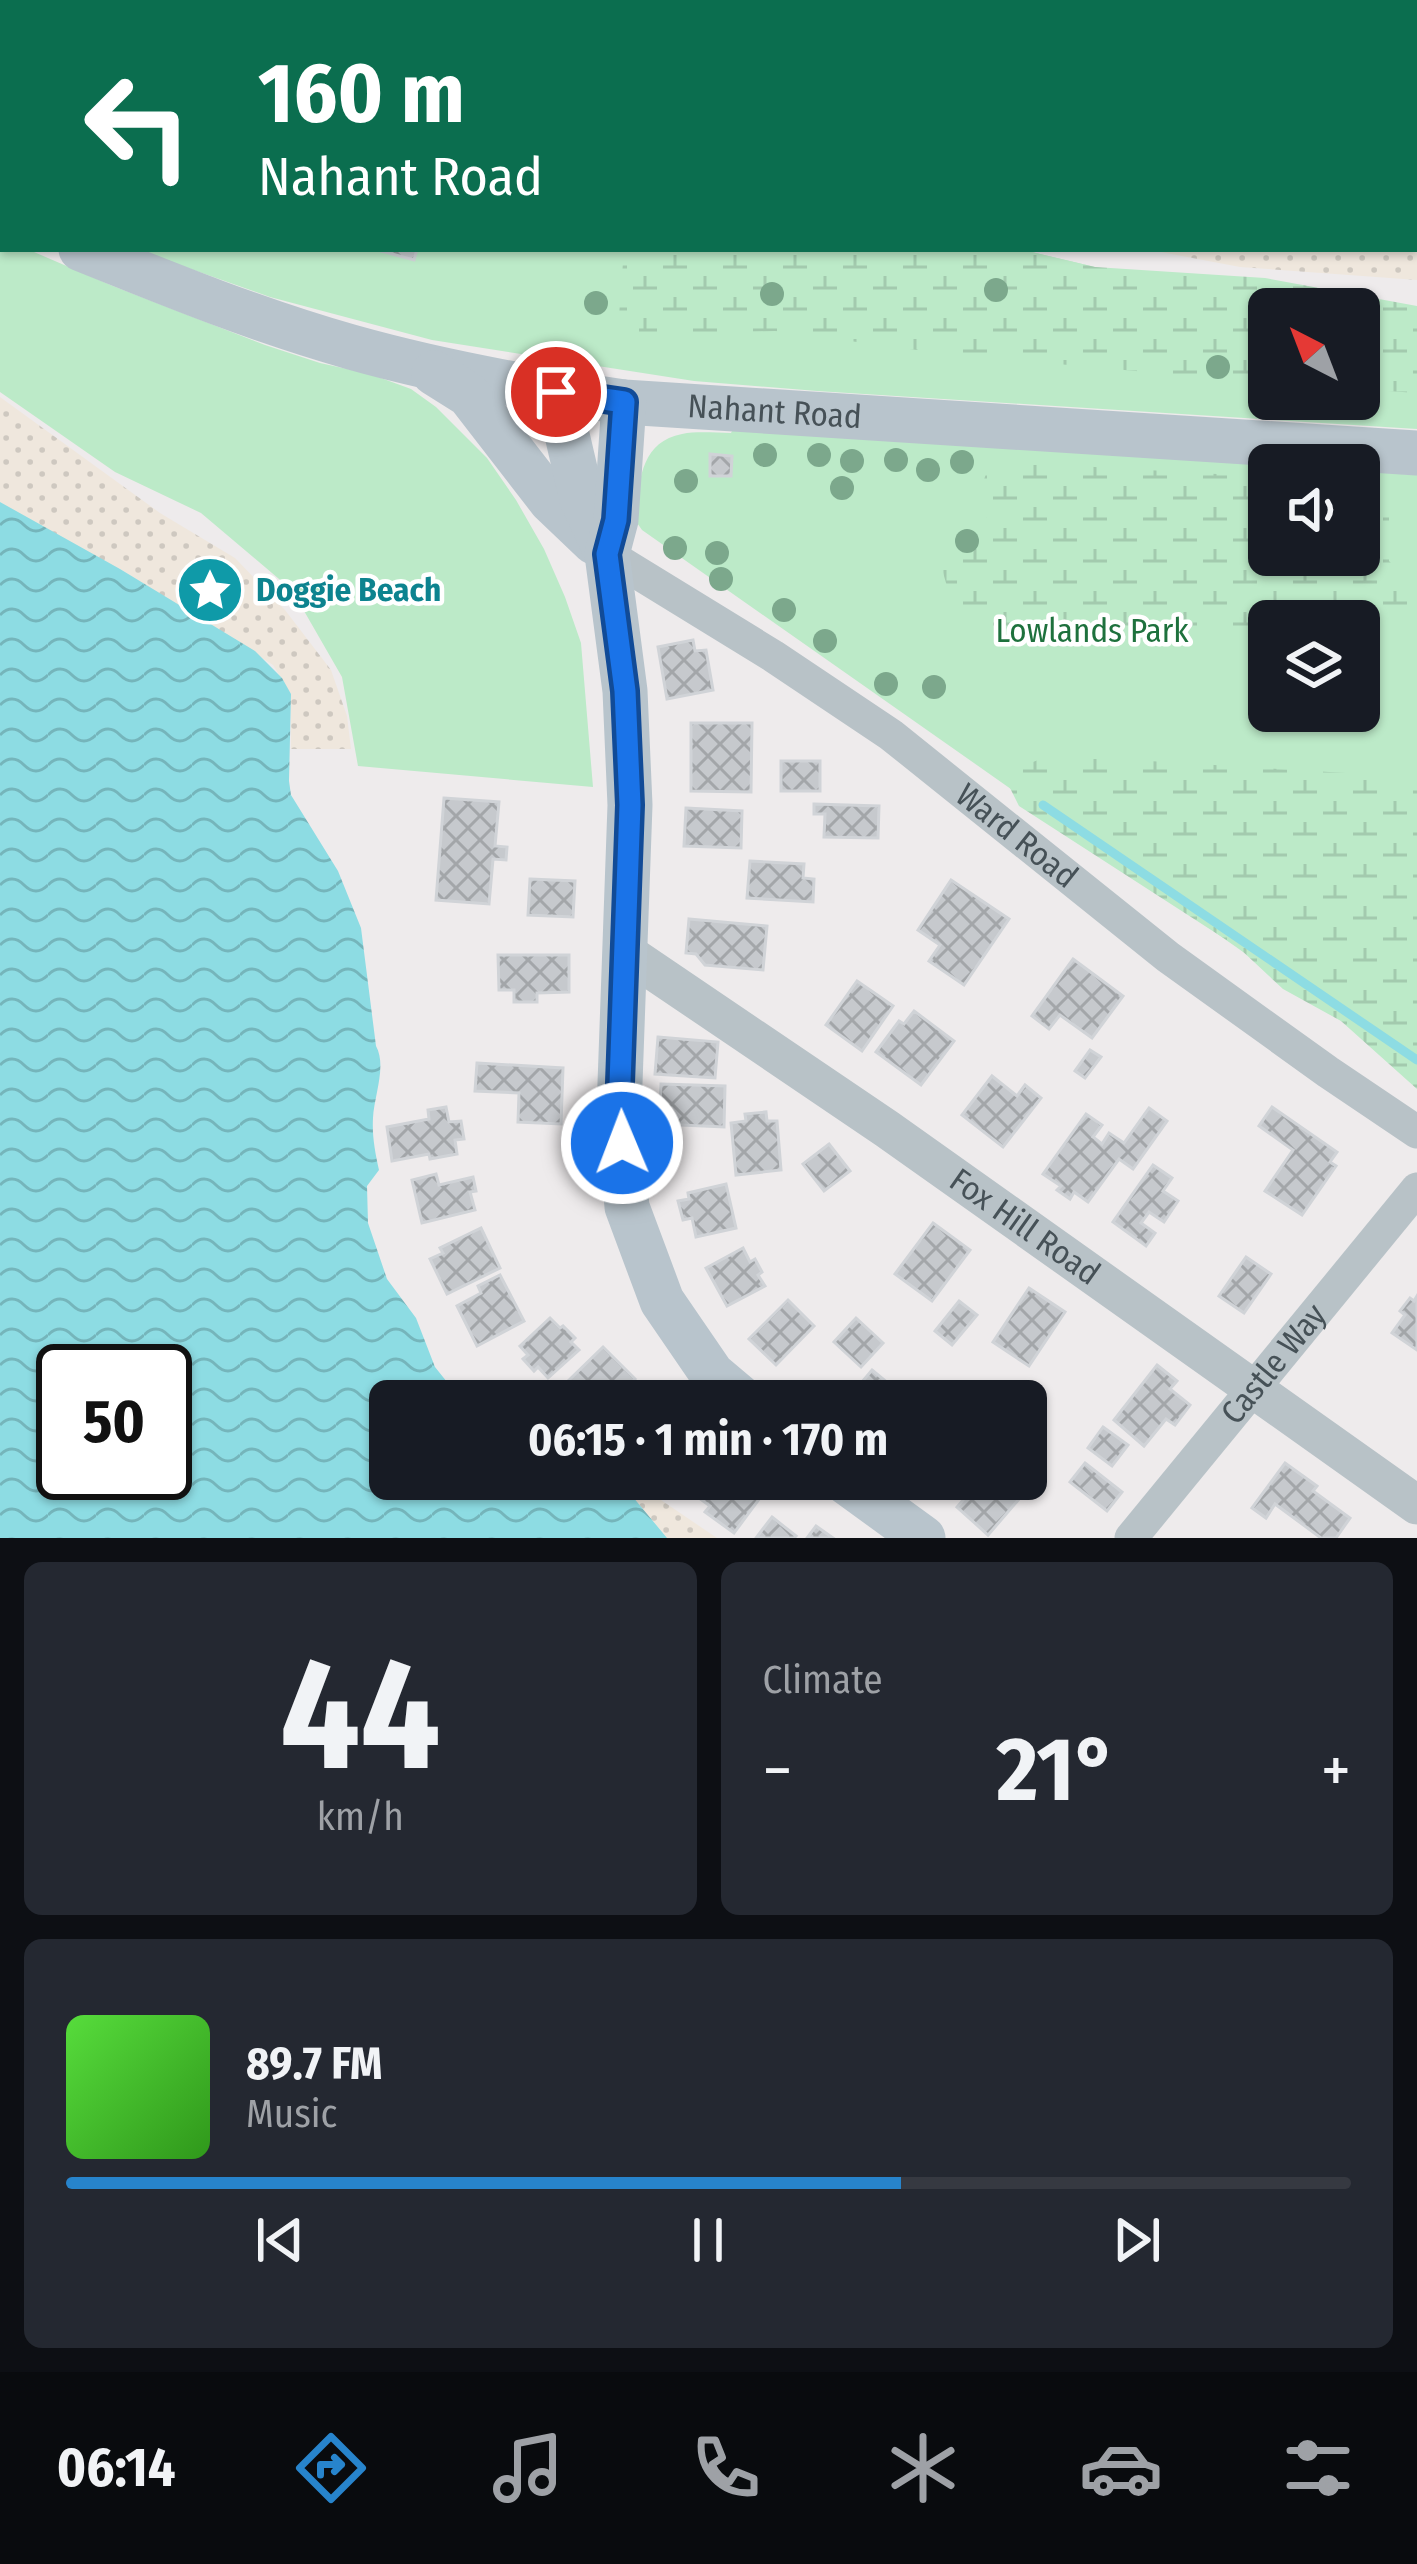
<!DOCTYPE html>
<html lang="en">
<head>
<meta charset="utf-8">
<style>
  :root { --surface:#171b24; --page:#242831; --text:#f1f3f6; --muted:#9ea1a6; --line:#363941; --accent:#2784cc }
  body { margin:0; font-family:"Fira Sans Condensed",sans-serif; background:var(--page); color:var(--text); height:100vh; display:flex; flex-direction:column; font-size:45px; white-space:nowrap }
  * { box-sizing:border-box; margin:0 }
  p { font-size:39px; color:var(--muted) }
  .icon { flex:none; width:66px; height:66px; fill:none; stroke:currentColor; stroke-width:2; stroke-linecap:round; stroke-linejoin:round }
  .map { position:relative; height:1538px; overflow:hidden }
  .panel { display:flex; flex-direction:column; gap:24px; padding:24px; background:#0d0f14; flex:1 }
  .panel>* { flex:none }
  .guide { position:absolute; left:0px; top:0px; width:1419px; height:252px; box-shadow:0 3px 9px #0004; background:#0b6e4f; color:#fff; overflow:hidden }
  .needle { width:78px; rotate:318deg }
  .buttons { position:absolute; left:1248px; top:288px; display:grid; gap:24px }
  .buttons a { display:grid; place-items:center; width:132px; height:132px; border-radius:18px; background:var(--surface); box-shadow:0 3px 9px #0004; font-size:60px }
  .speed { position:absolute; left:36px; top:1344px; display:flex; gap:24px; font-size:60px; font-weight:700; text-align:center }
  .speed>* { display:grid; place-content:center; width:156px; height:156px; border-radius:50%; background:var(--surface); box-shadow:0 3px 9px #0004; line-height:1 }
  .speed .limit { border:6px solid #111; border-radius:18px; background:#fff; color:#111 }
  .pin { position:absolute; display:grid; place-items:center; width:102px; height:102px; color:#fff; margin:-51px; border:6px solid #fff; border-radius:50%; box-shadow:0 3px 12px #0007 }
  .me { position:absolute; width:132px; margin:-66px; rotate:359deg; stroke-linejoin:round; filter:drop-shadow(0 0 9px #0008) }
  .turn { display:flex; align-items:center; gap:42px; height:252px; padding:0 60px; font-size:54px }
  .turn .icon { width:156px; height:156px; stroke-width:2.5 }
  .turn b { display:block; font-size:84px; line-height:102px }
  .big { font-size:90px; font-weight:700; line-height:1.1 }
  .panel .tile { flex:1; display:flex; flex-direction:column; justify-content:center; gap:18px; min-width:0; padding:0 42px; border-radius:18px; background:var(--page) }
  .panel .dial { align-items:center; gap:0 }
  .dial b { font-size:156px; line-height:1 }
  .song { display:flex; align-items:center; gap:36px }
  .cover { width:144px; height:144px; border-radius:18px; background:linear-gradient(135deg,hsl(110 70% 55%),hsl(110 70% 35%)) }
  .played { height:12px; border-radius:6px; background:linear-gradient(90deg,var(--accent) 65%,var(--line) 65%) }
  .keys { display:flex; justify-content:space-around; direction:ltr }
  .heat { display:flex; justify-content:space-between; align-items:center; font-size:66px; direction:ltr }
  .panel .tiles { flex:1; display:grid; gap:24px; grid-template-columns:1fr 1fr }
  .tile:last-child { grid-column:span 2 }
  .trip { position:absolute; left:369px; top:1380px; width:678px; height:120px; border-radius:18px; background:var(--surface); box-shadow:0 3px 9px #0004; font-weight:700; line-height:120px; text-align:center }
  .dock { display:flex; height:192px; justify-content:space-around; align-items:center; background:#090b0e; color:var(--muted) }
  .dock .icon { width:84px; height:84px }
  .dock .selected { color:var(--accent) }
  .dock b { font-size:54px; color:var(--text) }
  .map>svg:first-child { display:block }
  .green { fill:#bceac8; fill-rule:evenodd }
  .wetland { fill:url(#wetland-marsh) }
  .sand { fill:url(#sand-dots) }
  .water { fill:url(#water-waves); fill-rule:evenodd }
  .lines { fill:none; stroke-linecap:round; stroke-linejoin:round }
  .stream { stroke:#8ddce3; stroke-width:9 }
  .building { fill:url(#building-cross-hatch); stroke:#d0d3d7; stroke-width:3 }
  .minor { stroke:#b8c2c7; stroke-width:33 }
  .tertiary { stroke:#b8c2c7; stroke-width:39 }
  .secondary { stroke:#b8c4cc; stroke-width:45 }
  .tree { fill:#7ca88c }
  .route-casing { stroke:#114b97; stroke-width:30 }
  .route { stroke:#1a73e8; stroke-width:21 }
  .labels { text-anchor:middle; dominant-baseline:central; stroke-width:9; stroke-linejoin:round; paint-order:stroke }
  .street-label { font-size:33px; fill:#465157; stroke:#fff }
  .culture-label { font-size:33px; font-weight:bold; fill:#0d838f; stroke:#fff; text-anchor:start }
  .park-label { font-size:33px; fill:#1e713d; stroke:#fff }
</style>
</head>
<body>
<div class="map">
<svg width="1417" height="1538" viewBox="0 0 1417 1538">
  <defs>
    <pattern id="wetland-marsh" width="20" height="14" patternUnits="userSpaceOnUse" patternTransform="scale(3)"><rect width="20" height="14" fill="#bceac8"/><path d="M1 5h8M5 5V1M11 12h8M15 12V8" fill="none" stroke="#a3caae"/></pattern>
    <pattern id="sand-dots" width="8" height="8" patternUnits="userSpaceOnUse" patternTransform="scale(3)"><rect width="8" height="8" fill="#efe7dd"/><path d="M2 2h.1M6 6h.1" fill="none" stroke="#cec8c0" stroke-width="1.8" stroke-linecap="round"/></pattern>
    <pattern id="water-waves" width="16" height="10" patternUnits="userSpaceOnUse" patternTransform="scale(3)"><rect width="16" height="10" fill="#8ddce3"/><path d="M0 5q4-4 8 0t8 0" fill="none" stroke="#75b5bb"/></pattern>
    <pattern id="building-cross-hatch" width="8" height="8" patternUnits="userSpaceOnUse" patternTransform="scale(3)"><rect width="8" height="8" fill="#c6c9cd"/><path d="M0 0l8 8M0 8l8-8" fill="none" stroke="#a3a6a9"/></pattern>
  </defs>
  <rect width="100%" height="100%" fill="#eeebec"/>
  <g class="green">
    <path d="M 0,236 L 3,237 L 3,249 L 27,249 L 113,286 L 265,345 L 320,363 L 370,374 L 411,389 L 436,407 L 487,458 L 516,500 L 544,549 L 565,597 L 581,643 L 593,787 L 358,766 L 342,677 L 292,590 L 201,513 L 115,472 L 0,392 Z"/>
    <path d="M 134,249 L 1019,249 L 1095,267 L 1417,310 L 1417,429 L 817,391 L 694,381 L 432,340 L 270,297 ZM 1269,309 L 1359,309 L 1359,399 L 1269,399 Z"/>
    <path d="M 733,429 L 1269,465 L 1269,555 L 1359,555 L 1359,471 L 1417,475 L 1417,1074 L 642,530 L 635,520 C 639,485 639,442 682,434 C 697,431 716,433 731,433 ZM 1269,621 L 1359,621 L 1359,711 L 1269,711 Z"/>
  </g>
  <g class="wetland">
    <path d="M 0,0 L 134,0 L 142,3 L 3,3 L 3,99 L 0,97 Z"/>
    <path d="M 624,249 L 1019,249 L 1095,267 L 1265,278 L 1417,306 L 1417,393 L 1359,389 L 1359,309 L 1269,309 L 1269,383 L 947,354 L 939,338 L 927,340 L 917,350 L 775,331 L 639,335 L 639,321 L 632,316 L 619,316 Z"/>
    <path d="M 990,461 L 1269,477 L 1269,555 L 1359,555 L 1359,482 L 1389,489 L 1389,561 L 1410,583 L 1414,609 L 1392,620 L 1269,621 L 1269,627 L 1049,639 L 1001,638 L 953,607 L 942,569 L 958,542 L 976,543 L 989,536 L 983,483 Z"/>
    <path d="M 1050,755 L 1346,773 L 1417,785 L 1417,1089 L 1341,1021 L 1283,989 L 1239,948 L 1019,806 L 1007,782 L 1021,767 Z"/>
  </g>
  <g class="sand">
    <path d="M 125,0 L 1417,0 L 1417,280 L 1240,267 L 1145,249 L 1416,249 L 1416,3 L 134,3 Z"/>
    <path d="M 0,397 L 160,513 L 235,558 L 285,610 L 331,670 L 347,716 L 351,749 L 291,749 L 291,694 L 273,665 L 120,569 L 64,543 L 0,502 Z"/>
    <path d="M 618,1479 L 630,1479 L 717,1538 L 667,1538 Z"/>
  </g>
  <g class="water">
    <path d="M 371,0 L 1417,0 L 1417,221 L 1416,3 L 380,3 Z"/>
    <path d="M 0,502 L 120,569 L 255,651 L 282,678 L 291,694 L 289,781 L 291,795 L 338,871 L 361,928 L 376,1046 C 387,1066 374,1096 373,1118 C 372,1136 375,1152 379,1170 L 367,1186 L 368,1223 L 387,1279 L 416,1318 L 435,1367 L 447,1382 L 460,1386 L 472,1380 L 496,1397 L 516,1401 L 390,1401 L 390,1479 L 618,1479 L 667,1538 L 0,1538 ZM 63,1371 L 165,1371 L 165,1473 L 63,1473 Z"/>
  </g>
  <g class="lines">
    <path class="stream" d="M 1043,805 L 1417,1060"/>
  </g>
  <g class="building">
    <path d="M 374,249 L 417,249 L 414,260 Z"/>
    <path d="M 710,454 L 732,456 L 731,476 L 710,476 Z"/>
    <path d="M 693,640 L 695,651 L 706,650 L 713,690 L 667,699 L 658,647 Z"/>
    <path d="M 691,723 L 752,723 L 751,792 L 691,791 Z"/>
    <rect x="781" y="761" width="39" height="30"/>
    <path d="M 444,798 L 499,802 L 495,846 L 507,847 L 506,860 L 493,859 L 489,904 L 436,900 Z"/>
    <path d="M 814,804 L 879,806 L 878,838 L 824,837 L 825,814 L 814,814 Z"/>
    <path d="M 686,808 L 742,811 L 741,848 L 684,846 Z"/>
    <path d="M 750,861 L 804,864 L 803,878 L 814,879 L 813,902 L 747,898 Z"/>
    <path d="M 530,879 L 575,881 L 573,917 L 528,915 Z"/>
    <path d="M 951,880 L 1009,919 L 964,985 L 929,961 L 940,945 L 918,930 Z"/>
    <path d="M 689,919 L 767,926 L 763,970 L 705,965 L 696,954 L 686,953 Z"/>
    <path d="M 498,955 L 569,955 L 569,992 L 537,993 L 537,1002 L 514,1002 L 514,990 L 499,990 Z"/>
    <path d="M 1073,959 L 1123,996 L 1092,1038 L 1060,1015 L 1049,1029 L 1032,1016 Z"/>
    <path d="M 857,981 L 893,1006 L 862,1051 L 826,1025 Z"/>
    <path d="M 914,1011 L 954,1041 L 921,1085 L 876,1052 L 899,1021 L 904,1024 Z"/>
    <path d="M 658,1037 L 718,1042 L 715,1078 L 655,1074 Z"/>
    <path d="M 1090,1050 L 1101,1057 L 1085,1078 L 1075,1071 Z"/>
    <path d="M 477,1063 L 563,1068 L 561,1124 L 518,1122 L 519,1093 L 475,1091 Z"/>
    <path d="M 992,1076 L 1017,1096 L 1025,1085 L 1041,1098 L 1003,1147 L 962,1115 Z"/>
    <path d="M 661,1084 L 725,1086 L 724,1127 L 659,1124 Z"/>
    <path d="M 446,1107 L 449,1122 L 461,1121 L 464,1139 L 455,1140 L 457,1154 L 430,1159 L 429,1154 L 392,1161 L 387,1127 L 429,1119 L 428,1110 Z"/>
    <path d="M 1272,1107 L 1337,1152 L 1330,1162 L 1336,1166 L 1302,1215 L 1265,1191 L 1293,1150 L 1259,1126 Z"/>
    <path d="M 1149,1108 L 1167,1121 L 1133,1169 L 1119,1159 L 1088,1202 L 1074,1192 L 1070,1199 L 1057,1190 L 1061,1186 L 1043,1174 L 1086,1114 L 1102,1125 L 1093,1137 L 1102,1144 L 1109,1133 L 1124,1143 Z"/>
    <path d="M 766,1112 L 767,1121 L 777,1121 L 781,1170 L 736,1175 L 731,1123 L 746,1121 L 745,1114 Z"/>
    <path d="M 829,1144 L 850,1171 L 824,1191 L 803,1164 Z"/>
    <path d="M 1153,1165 L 1172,1178 L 1163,1191 L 1178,1201 L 1164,1222 L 1149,1212 L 1141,1223 L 1155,1233 L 1146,1246 L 1113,1222 Z"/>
    <path d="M 436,1174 L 439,1185 L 473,1177 L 476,1191 L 470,1192 L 475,1210 L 422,1223 L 412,1180 Z"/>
    <path d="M 726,1184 L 736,1228 L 696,1237 L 692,1218 L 683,1220 L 678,1201 L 689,1199 L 688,1193 Z"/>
    <path d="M 933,1223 L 970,1250 L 932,1301 L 895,1274 Z"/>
    <path d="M 481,1228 L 500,1268 L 447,1294 L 430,1259 L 443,1253 L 440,1248 Z"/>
    <path d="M 743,1248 L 750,1262 L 755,1259 L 762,1272 L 758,1275 L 765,1286 L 727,1306 L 706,1268 Z"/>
    <path d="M 1246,1257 L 1271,1274 L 1244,1313 L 1219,1296 Z"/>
    <path d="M 500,1275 L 524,1321 L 477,1346 L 457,1306 L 481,1293 L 478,1286 Z"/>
    <path d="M 1029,1288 L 1065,1312 L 1029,1366 L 993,1342 Z"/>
    <path d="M 1417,1296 L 1417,1350 L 1392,1333 L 1405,1315 L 1400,1311 L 1410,1298 L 1414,1301 Z"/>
    <path d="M 788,1300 L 814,1326 L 776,1365 L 749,1339 Z"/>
    <path d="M 959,1301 L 977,1315 L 952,1345 L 935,1331 Z"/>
    <path d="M 550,1318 L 560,1328 L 563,1326 L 575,1338 L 571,1342 L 579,1350 L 548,1378 L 538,1367 L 534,1371 L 523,1359 L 528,1355 L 520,1346 Z"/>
    <path d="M 856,1318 L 883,1343 L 861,1367 L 834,1342 Z"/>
    <path d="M 603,1347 L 635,1379 L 613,1401 L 600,1401 L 596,1397 L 593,1401 L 583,1391 L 577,1396 L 565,1384 Z"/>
    <path d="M 1157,1365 L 1177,1381 L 1170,1389 L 1190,1405 L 1175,1425 L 1166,1419 L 1144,1446 L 1114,1420 Z"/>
    <path d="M 872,1370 L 906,1398 L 904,1401 L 846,1401 Z"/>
    <path d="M 1103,1427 L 1128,1445 L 1112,1466 L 1088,1448 Z"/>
    <path d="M 1085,1463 L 1122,1492 L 1107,1511 L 1070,1482 Z"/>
    <path d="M 1285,1463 L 1317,1486 L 1313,1491 L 1350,1518 L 1336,1538 L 1321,1538 L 1275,1504 L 1266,1518 L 1252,1508 Z"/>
    <path d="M 696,1479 L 757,1479 L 768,1487 L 734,1533 L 705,1512 L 710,1506 L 688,1490 Z"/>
    <path d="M 981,1479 L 999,1479 L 1020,1498 L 988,1535 L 957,1507 Z"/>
    <path d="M 772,1517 L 796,1536 L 794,1538 L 756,1538 Z"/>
    <path d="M 816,1526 L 833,1538 L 807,1538 Z"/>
  </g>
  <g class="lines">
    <g class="minor">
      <path id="s1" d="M 607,554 L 773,656 L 891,735 L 1168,957 L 1328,1072 L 1417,1132"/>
      <path id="s2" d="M 1131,1538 L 1417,1189"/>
    </g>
    <path class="tertiary" id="s3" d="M 627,953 L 887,1129 L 1417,1505"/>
    <g class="secondary">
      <path d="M 0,211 L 3,212"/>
      <path id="s4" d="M 81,249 C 170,285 259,321 351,347 C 440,372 533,389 624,402 L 1417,453"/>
      <path d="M 434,373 L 469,395 L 551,501 L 594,542"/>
      <path d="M 557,392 L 582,499 L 607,554 L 625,691 L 630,805 L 619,1111 L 627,1207 L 662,1301 L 712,1374 L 744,1401"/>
      <path d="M 607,554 L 616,520 L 624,402"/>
      <path d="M 842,1479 L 923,1538"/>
    </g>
  </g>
  <g class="tree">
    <circle cx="996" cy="290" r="12"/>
    <circle cx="772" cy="294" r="12"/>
    <circle cx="596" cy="303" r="12"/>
    <circle cx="1218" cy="367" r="12"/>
    <circle cx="765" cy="455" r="12"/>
    <circle cx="819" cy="455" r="12"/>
    <circle cx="896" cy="460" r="12"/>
    <circle cx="852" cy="461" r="12"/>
    <circle cx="962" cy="462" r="12"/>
    <circle cx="928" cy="470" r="12"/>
    <circle cx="686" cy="481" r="12"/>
    <circle cx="842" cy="488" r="12"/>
    <circle cx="967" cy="541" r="12"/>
    <circle cx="675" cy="548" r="12"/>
    <circle cx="717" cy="553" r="12"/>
    <circle cx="721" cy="579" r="12"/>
    <circle cx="784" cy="610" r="12"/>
    <circle cx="825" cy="641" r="12"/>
    <circle cx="886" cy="684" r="12"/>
    <circle cx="934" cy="687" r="12"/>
  </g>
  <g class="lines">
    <defs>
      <path id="route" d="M 556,392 L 624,402 L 616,520 L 607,554 L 625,691 L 630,805 L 619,1111 L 622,1143"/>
    </defs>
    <use href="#route" class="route-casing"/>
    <use href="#route" class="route"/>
  </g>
  <defs>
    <symbol id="sight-disc" viewBox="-11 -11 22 22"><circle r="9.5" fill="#0f9aa8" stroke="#fff"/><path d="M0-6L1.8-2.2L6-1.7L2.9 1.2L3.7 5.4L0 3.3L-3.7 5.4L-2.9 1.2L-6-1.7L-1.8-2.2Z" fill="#fff"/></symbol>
  </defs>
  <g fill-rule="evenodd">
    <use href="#sight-disc" x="172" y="552" width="76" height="76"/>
  </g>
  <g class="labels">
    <g class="street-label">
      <text stroke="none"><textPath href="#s4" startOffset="717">Nahant Road</textPath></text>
      <text stroke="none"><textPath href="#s1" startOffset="498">Ward Road</textPath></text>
      <text stroke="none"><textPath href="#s3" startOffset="483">Fox Hill Road</textPath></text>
      <text stroke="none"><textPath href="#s2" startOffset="225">Castle Way</textPath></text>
    </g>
    <g class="culture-label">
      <text x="256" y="590">Doggie Beach</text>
    </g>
    <g class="park-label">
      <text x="1092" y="631">Lowlands Park</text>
    </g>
  </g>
</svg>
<div class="buttons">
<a><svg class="needle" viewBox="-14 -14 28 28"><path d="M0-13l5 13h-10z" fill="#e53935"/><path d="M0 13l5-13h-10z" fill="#9ea1a6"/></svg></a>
<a><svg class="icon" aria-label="sound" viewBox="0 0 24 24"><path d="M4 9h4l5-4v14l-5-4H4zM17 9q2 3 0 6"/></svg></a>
<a><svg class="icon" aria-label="layers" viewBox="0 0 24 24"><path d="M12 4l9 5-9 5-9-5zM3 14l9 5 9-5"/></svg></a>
</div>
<div class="speed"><div class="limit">50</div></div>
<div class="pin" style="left:556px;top:392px;background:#d93025"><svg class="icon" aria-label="arrive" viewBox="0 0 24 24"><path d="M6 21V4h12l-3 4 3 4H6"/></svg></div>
<svg class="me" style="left:622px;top:1143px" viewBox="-20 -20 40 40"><circle r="17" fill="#1a73e8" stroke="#fff" stroke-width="3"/><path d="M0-11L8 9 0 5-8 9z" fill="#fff"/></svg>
<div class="trip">06:15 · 1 min · 170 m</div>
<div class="guide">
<div class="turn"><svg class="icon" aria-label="left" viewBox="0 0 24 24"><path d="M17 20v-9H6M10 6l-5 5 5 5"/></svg><div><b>160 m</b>Nahant Road</div></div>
</div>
</div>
<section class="panel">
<div class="tiles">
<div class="tile dial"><b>44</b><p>km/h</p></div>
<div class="tile"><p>Climate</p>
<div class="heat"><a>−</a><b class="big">21°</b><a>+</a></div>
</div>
<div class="tile">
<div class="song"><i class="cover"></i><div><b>89.7 FM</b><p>Music</p></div></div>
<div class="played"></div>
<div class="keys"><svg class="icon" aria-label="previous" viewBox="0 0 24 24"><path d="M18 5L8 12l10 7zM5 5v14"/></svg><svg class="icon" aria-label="pause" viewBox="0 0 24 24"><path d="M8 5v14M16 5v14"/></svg><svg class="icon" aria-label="next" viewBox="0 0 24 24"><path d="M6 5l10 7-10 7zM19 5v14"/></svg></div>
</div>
</div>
</section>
<nav class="dock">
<b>06:14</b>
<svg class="icon selected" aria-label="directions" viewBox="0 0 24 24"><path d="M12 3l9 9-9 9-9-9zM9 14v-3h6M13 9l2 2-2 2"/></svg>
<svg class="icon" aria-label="music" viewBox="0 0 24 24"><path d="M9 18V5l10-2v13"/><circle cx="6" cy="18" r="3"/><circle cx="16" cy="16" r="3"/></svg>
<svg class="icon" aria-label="phone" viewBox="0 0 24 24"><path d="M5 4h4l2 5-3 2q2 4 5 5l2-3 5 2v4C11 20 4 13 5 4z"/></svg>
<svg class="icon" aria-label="climate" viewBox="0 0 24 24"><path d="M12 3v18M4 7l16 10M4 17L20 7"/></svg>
<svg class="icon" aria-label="car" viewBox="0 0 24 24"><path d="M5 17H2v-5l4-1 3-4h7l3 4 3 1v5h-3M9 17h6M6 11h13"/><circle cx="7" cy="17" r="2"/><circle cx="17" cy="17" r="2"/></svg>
<svg class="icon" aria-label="filters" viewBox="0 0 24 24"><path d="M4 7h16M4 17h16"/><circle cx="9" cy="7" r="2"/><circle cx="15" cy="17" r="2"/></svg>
</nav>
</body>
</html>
